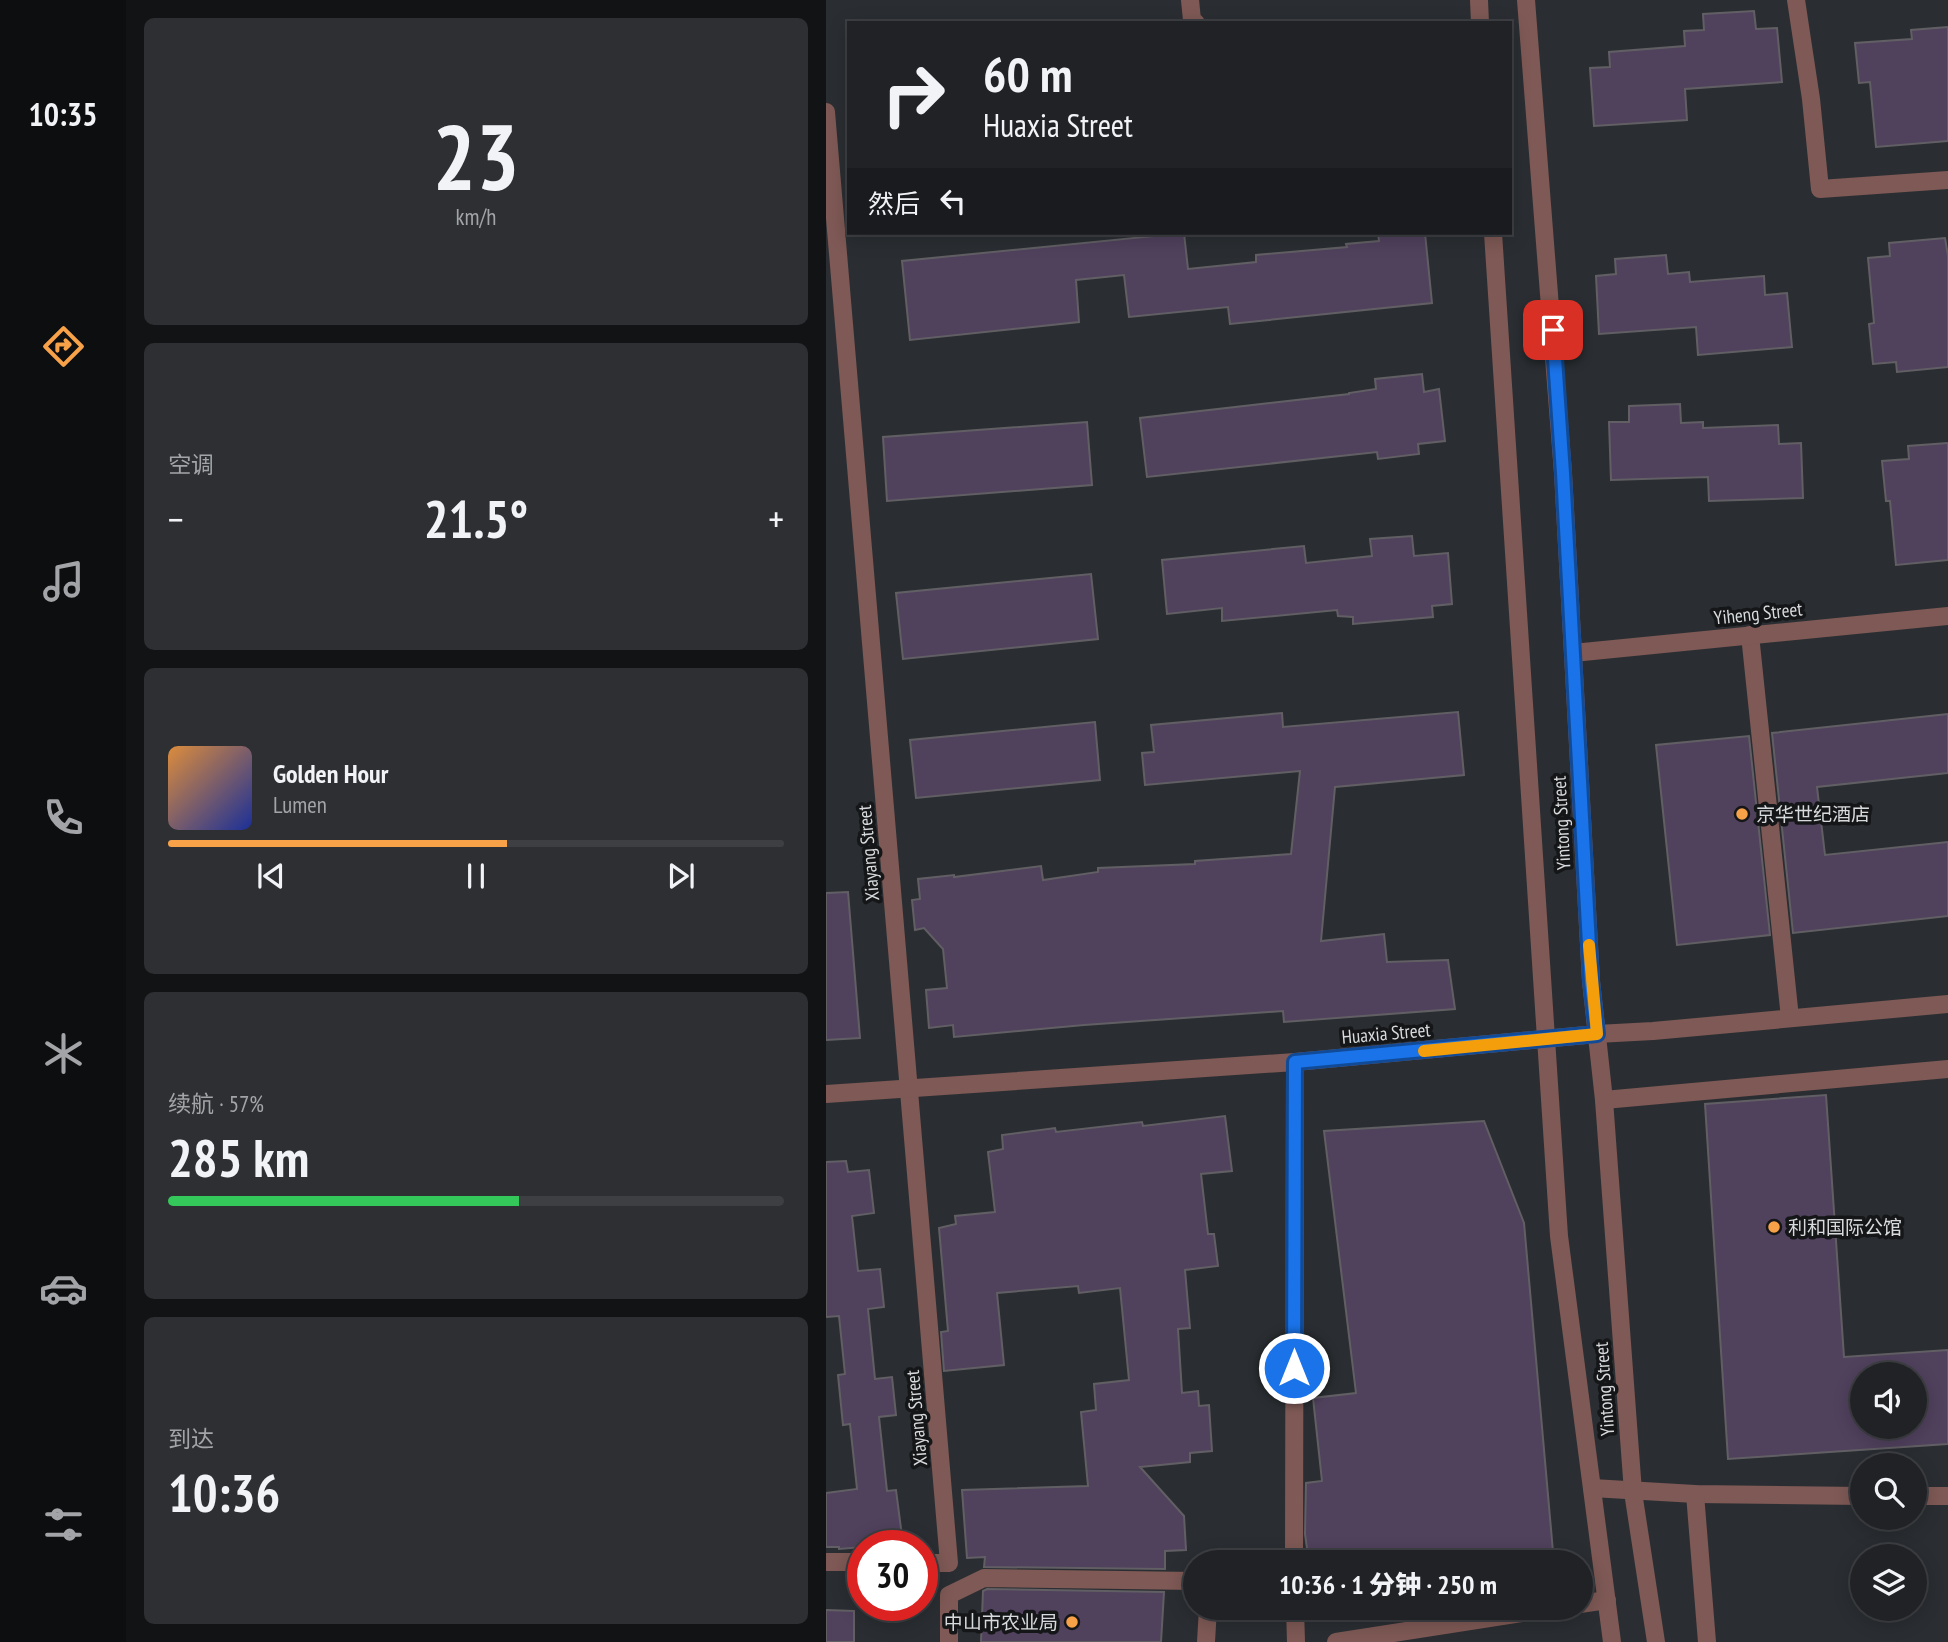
<!DOCTYPE html>
<html lang="zh">
<head>
<meta charset="utf-8">
<style>
  :root { --surface:#202226; --page:#2d2f32; --text:#f1f3f6; --muted:#a2a4a7; --line:#3d3f43; --accent:#f7a149 }
  body { margin:0; font-family:"PT Sans Narrow","Noto Sans SC",sans-serif; background:var(--page); color:var(--text); height:100vh; display:flex; flex-direction:column; font-size:26px; white-space:nowrap }
  * { box-sizing:border-box; margin:0 }
  p { font-size:23px; color:var(--muted) }
  .icon { flex:none; width:38px; height:38px; fill:none; stroke:currentColor; stroke-width:2; stroke-linecap:round; stroke-linejoin:round }
  .map { position:relative; flex:1; overflow:hidden }
  .side { display:flex; flex-direction:column; gap:18px; padding:18px; background:#121315; width:700px }
  .side>* { flex:none }
  .hud { position:absolute; left:21px; top:21px; width:665px; height:214px; border-radius:0px; box-shadow:0 4px 18px #0003,0 0 0 2px var(--line); background:#202226; color:var(--text); overflow:hidden }
  .controls { position:absolute; left:1024px; top:1362px; display:grid; gap:14px }
  .controls a { display:grid; place-items:center; width:77px; height:77px; border-radius:50%; background:var(--surface); box-shadow:0 4px 18px #0003,0 0 0 2px var(--line); font-size:35px }
  .speed { position:absolute; left:21px; top:1530px; display:flex; gap:14px; font-size:35px; font-weight:700; text-align:center }
  .speed>* { display:grid; place-content:center; width:91px; height:91px; border-radius:50%; background:var(--surface); box-shadow:0 4px 18px #0003,0 0 0 2px var(--line); line-height:1 }
  .speed .limit { border:10px solid #d22; background:#fff; color:#111 }
  .pin { position:absolute; display:grid; place-items:center; width:60px; height:60px; color:#fff; margin:-30px; border-radius:14px; box-shadow:0 4px 10px #0006 }
  .me { position:absolute; width:77px; margin:-38px; rotate:0deg; stroke-linejoin:round; filter:drop-shadow(0 0 5px #0008) }
  .turn { display:flex; align-items:center; gap:24px; height:147px; padding:0 21px; font-size:32px }
  .turn .icon { width:91px; height:91px; stroke-width:2.5 }
  .turn b { display:block; font-size:49px; line-height:60px }
  .then { display:flex; align-items:center; height:66px; padding:0 21px; background:#0003; gap:14px; font-size:26px }
  .big { font-size:52px; font-weight:800; line-height:1.1 }
  .side .widget { flex:1; display:flex; flex-direction:column; justify-content:center; gap:10px; min-width:0; padding:0 24px; border-radius:10px; background:var(--page) }
  .side .dial { align-items:center; gap:0 }
  .dial b { font-size:91px; line-height:1 }
  .song { display:flex; align-items:center; gap:21px }
  .cover { width:84px; height:84px; border-radius:10px; background:linear-gradient(135deg,hsl(30 70% 55%),hsl(230 70% 35%)) }
  .played { height:7px; border-radius:4px; background:linear-gradient(90deg,var(--accent) 55%,var(--line) 55%) }
  .keys { display:flex; justify-content:space-around; direction:ltr }
  .heat { display:flex; justify-content:space-between; align-items:center; font-size:38px; direction:ltr }
  .charge { height:10px; border-radius:5px; background:linear-gradient(90deg,#34c759 57%,var(--line) 0) }
  .trip { position:absolute; left:357px; top:1550px; width:410px; height:70px; border-radius:35px; background:var(--surface); box-shadow:0 4px 18px #0003,0 0 0 2px var(--line); font-weight:800; line-height:70px; text-align:center }
  main { display:flex; flex:1; min-height:0 }
  .tab-bar { display:flex; flex-direction:column; width:126px; justify-content:space-around; align-items:center; background:#0d0e0f; color:var(--muted) }
  .tab-bar .icon { width:49px; height:49px }
  .tab-bar .active { color:var(--accent) }
  .tab-bar b { font-size:32px; color:var(--text) }
  .map>svg:first-child { display:block }
  .building { fill:#50415d; stroke:#615f64; stroke-width:2; fill-rule:evenodd }
  .lines { fill:none; stroke-linecap:round; stroke-linejoin:round }
  .minor { stroke:#7e5955; stroke-width:18 }
  .tertiary { stroke:#7e5955; stroke-width:18 }
  .route-casing { stroke:#114b97; stroke-width:18 }
  .route { stroke:#1a73e8; stroke-width:12 }
  .slow { stroke:#f59e0b; stroke-width:12 }
  .poi-dot { fill:#f7a149; stroke:#151618; stroke-width:2.5 }
  .labels { text-anchor:middle; dominant-baseline:central; stroke-width:7; stroke-linejoin:round; paint-order:stroke }
  .street-label { font-size:19px; fill:#d8dbdd; stroke:#151618 }
  .poi-label { font-size:19px; fill:#d8dbdd; stroke:#151618; text-anchor:start }
</style>
</head>
<body>
<main>
<nav class="tab-bar">
<b>10:35</b>
<svg class="icon active" aria-label="directions" viewBox="0 0 24 24"><path d="M12 3l9 9-9 9-9-9zM9 14v-3h6M13 9l2 2-2 2"/></svg>
<svg class="icon" aria-label="music" viewBox="0 0 24 24"><path d="M9 18V5l10-2v13"/><circle cx="6" cy="18" r="3"/><circle cx="16" cy="16" r="3"/></svg>
<svg class="icon" aria-label="phone" viewBox="0 0 24 24"><path d="M5 4h4l2 5-3 2q2 4 5 5l2-3 5 2v4C11 20 4 13 5 4z"/></svg>
<svg class="icon" aria-label="climate" viewBox="0 0 24 24"><path d="M12 3v18M4 7l16 10M4 17L20 7"/></svg>
<svg class="icon" aria-label="car" viewBox="0 0 24 24"><path d="M5 17H2v-5l4-1 3-4h7l3 4 3 1v5h-3M9 17h6M6 11h13"/><circle cx="7" cy="17" r="2"/><circle cx="17" cy="17" r="2"/></svg>
<svg class="icon" aria-label="filters" viewBox="0 0 24 24"><path d="M4 7h16M4 17h16"/><circle cx="9" cy="7" r="2"/><circle cx="15" cy="17" r="2"/></svg>
</nav>
<section class="side">
<div class="widget dial"><b>23</b><p>km/h</p></div>
<div class="widget"><p>空调</p>
<div class="heat"><a>−</a><b class="big">21.5°</b><a>+</a></div>
</div>
<div class="widget">
<div class="song"><i class="cover"></i><div><b>Golden Hour</b><p>Lumen</p></div></div>
<div class="played"></div>
<div class="keys"><svg class="icon" aria-label="previous" viewBox="0 0 24 24"><path d="M18 5L8 12l10 7zM5 5v14"/></svg><svg class="icon" aria-label="pause" viewBox="0 0 24 24"><path d="M8 5v14M16 5v14"/></svg><svg class="icon" aria-label="next" viewBox="0 0 24 24"><path d="M6 5l10 7-10 7zM19 5v14"/></svg></div>
</div>
<div class="widget"><p>续航 · 57%</p><b class="big">285 km</b><div class="charge"></div></div>
<div class="widget"><p>到达</p><b class="big">10:36</b></div>
</section>
<div class="map">
<svg width="1122" height="1642" viewBox="0 0 1122 1642">
  <rect width="100%" height="100%" fill="#2a2e32"/>
  <g class="building">
    <path d="M 928,11 L 930,29 L 951,28 L 956,82 L 859,89 L 861,120 L 768,126 L 764,68 L 784,67 L 783,52 L 859,46 L 858,31 L 878,30 L 877,14 Z"/>
    <path d="M 1122,27 L 1122,141 L 1050,147 L 1044,82 L 1033,83 L 1029,43 L 1086,39 L 1085,30 Z"/>
    <path d="M 358,233 L 362,269 L 430,262 L 430,255 L 521,247 L 520,244 L 553,241 L 552,233 L 599,233 L 606,303 L 404,324 L 402,307 L 303,317 L 298,275 L 250,280 L 253,322 L 84,340 L 76,261 Z"/>
    <path d="M 1119,238 L 1122,256 L 1122,367 L 1071,372 L 1070,362 L 1047,364 L 1043,324 L 1048,323 L 1042,258 L 1064,256 L 1063,243 Z"/>
    <path d="M 840,255 L 842,274 L 863,272 L 864,282 L 938,276 L 939,295 L 961,293 L 966,347 L 872,355 L 870,327 L 773,334 L 770,276 L 790,274 L 789,259 Z"/>
    <path d="M 596,374 L 598,392 L 613,389 L 619,441 L 592,444 L 593,454 L 552,459 L 551,452 L 321,477 L 314,418 L 523,394 L 523,393 L 550,389 L 549,379 Z"/>
    <path d="M 854,404 L 855,423 L 877,422 L 877,428 L 952,425 L 953,444 L 975,443 L 977,498 L 883,501 L 882,477 L 785,480 L 783,422 L 803,422 L 803,406 Z"/>
    <path d="M 261,422 L 266,485 L 61,501 L 57,437 Z"/>
    <path d="M 1122,443 L 1122,560 L 1070,565 L 1064,501 L 1060,501 L 1056,461 L 1083,459 L 1082,446 Z"/>
    <path d="M 586,536 L 588,556 L 622,553 L 626,604 L 606,606 L 607,617 L 527,624 L 527,617 L 512,616 L 511,610 L 396,621 L 396,608 L 341,614 L 336,560 L 478,546 L 480,563 L 546,556 L 544,539 Z"/>
    <path d="M 265,574 L 272,639 L 77,659 L 70,593 Z"/>
    <path d="M 632,712 L 638,775 L 509,787 L 495,941 L 558,934 L 561,962 L 622,960 L 629,1009 L 458,1022 L 457,1011 L 258,1025 L 128,1037 L 127,1025 L 103,1028 L 100,990 L 121,988 L 117,949 L 98,928 L 89,930 L 86,900 L 94,899 L 92,879 L 128,875 L 128,877 L 215,866 L 217,880 L 272,872 L 272,868 L 369,864 L 369,861 L 465,854 L 474,771 L 319,785 L 316,753 L 328,752 L 325,725 L 456,713 L 457,727 Z"/>
    <path d="M 1122,714 L 1122,773 L 991,787 L 999,855 L 1122,842 L 1122,916 L 967,933 L 946,733 Z"/>
    <path d="M 269,722 L 274,780 L 90,798 L 84,740 Z"/>
    <path d="M 923,736 L 944,935 L 851,945 L 830,745 Z"/>
    <path d="M 22,892 L 34,1038 L 0,1040 L 0,893 Z"/>
    <path d="M 1000,1095 L 1018,1357 L 1122,1350 L 1122,1444 L 902,1459 L 879,1104 ZM 1036,1374 L 1088,1374 L 1088,1426 L 1036,1426 Z"/>
    <path d="M 399,1116 L 406,1171 L 375,1174 L 382,1234 L 388,1234 L 392,1266 L 359,1270 L 364,1328 L 352,1329 L 356,1393 L 372,1391 L 373,1406 L 383,1405 L 386,1451 L 364,1453 L 364,1462 L 314,1467 L 358,1516 L 360,1550 L 339,1551 L 339,1569 L 158,1567 L 159,1557 L 141,1558 L 136,1490 L 262,1486 L 255,1412 L 270,1410 L 268,1384 L 303,1380 L 294,1288 L 253,1293 L 252,1286 L 171,1293 L 178,1365 L 118,1371 L 115,1332 L 122,1331 L 113,1228 L 130,1224 L 129,1216 L 169,1212 L 162,1152 L 177,1149 L 176,1135 L 229,1128 L 230,1132 L 316,1122 L 317,1126 Z"/>
    <path d="M 658,1121 L 698,1223 L 728,1563 L 483,1563 L 479,1534 L 480,1483 L 496,1481 L 487,1398 L 530,1393 L 498,1131 Z"/>
    <path d="M 20,1161 L 22,1172 L 43,1170 L 48,1213 L 26,1216 L 32,1271 L 54,1269 L 58,1307 L 42,1309 L 49,1379 L 66,1377 L 70,1415 L 53,1417 L 61,1491 L 70,1490 L 77,1544 L 37,1545 L 37,1547 L 13,1549 L 13,1547 L 0,1547 L 0,1493 L 31,1489 L 24,1424 L 17,1425 L 12,1375 L 19,1374 L 13,1316 L 0,1317 L 0,1162 Z"/>
    <path d="M 161,1589 L 338,1592 L 335,1642 L 155,1642 L 157,1591 Z"/>
    <path d="M 488,1608 L 554,1608 L 488,1616 Z"/>
    <path d="M 0,1610 L 28,1611 L 28,1642 L 0,1642 Z"/>
  </g>
  <g class="lines">
    <g class="minor">
      <path d="M 364,0 L 366,20 L 370,23"/>
      <path d="M 970,0 L 985,99 L 994,189 L 1122,180"/>
      <path d="M 0,112 L 123,1563 L 96,1563"/>
      <path d="M 924,635 L 964,1018"/>
      <path d="M 747,653 L 1122,616"/>
      <path d="M 0,1094 L 469,1062 L 771,1034 L 827,1031 L 1122,1004"/>
      <path d="M 778,1100 L 1122,1069"/>
      <path d="M 766,1488 L 869,1494 L 1036,1496"/>
      <path d="M 869,1494 L 881,1642"/>
      <path d="M 1088,1496 L 1122,1496"/>
      <path d="M 0,1562 L 37,1562"/>
      <path d="M 468,1563 L 469,1062"/>
      <path d="M 754,1604 L 781,1600"/>
      <path d="M 469,1608 L 470,1642"/>
      <path d="M 123,1642 L 123,1595 L 158,1578 L 369,1581"/>
      <path d="M 380,1642 L 382,1608"/>
      <path d="M 510,1642 L 728,1608"/>
    </g>
    <g class="tertiary">
      <path d="M 653,0 L 654,23"/>
      <path d="M 700,0 L 737,473 L 765,981 L 778,1100 L 807,1492 L 830,1642"/>
      <path d="M 667,233 L 733,1236 L 786,1642"/>
    </g>
  </g>
  <g class="lines">
    <defs>
      <path id="route" d="M 468,1368 L 469,1062 L 771,1034 L 765,981 L 737,473 L 727,330"/>
    </defs>
    <use href="#route" class="route-casing"/>
    <use href="#route" class="route"/>
    <path class="slow" d="M 598,1051 L 771,1034 L 763,945"/>
  </g>
  <g class="poi-dot">
    <circle cx="916" cy="814" r="7"/>
    <circle cx="948" cy="1227" r="7"/>
    <circle cx="246" cy="1622" r="7"/>
  </g>
  <g class="labels">
    <g class="street-label">
      <text transform="translate(932 613) rotate(-6)">Yiheng Street</text>
      <text transform="translate(735 823) rotate(-93)">Yintong Street</text>
      <text transform="translate(42 853) rotate(-95)">Xiayang Street</text>
      <text transform="translate(560 1033) rotate(-5)">Huaxia Street</text>
      <text transform="translate(778 1389) rotate(-94)">Yintong Street</text>
      <text transform="translate(90 1418) rotate(-95)">Xiayang Street</text>
    </g>
    <g class="poi-label">
      <text x="930" y="814">京华世纪酒店</text>
      <text x="962" y="1227">利和国际公馆</text>
      <text x="232" y="1622" text-anchor="end">中山市农业局</text>
    </g>
  </g>
</svg>
<div class="controls">
<a><svg class="icon" aria-label="sound" viewBox="0 0 24 24"><path d="M4 9h4l5-4v14l-5-4H4zM17 9q2 3 0 6"/></svg></a>
<a><svg class="icon" aria-label="search" viewBox="0 0 24 24"><circle cx="10" cy="10" r="6"/><path d="M15 15l6 6"/></svg></a>
<a><svg class="icon" aria-label="layers" viewBox="0 0 24 24"><path d="M12 4l9 5-9 5-9-5zM3 14l9 5 9-5"/></svg></a>
</div>
<div class="speed"><div class="limit">30</div></div>
<div class="pin" style="left:727px;top:330px;background:#d93025"><svg class="icon" aria-label="arrive" viewBox="0 0 24 24"><path d="M6 21V4h12l-3 4 3 4H6"/></svg></div>
<svg class="me" style="left:468px;top:1368px" viewBox="-20 -20 40 40"><circle r="17" fill="#1a73e8" stroke="#fff" stroke-width="3"/><path d="M0-11L8 9 0 5-8 9z" fill="#fff"/></svg>
<div class="trip">10:36 · 1 分钟 · 250 m</div>
<div class="hud">
<div class="turn"><svg class="icon" aria-label="right" viewBox="0 0 24 24"><path d="M7 20v-9h11M14 6l5 5-5 5"/></svg><div><b>60 m</b>Huaxia Street</div></div>
<div class="then">然后<svg class="icon" aria-label="left" viewBox="0 0 24 24"><path d="M17 20v-9H6M10 6l-5 5 5 5"/></svg></div>
</div>
</div>
</main>
</body>
</html>
